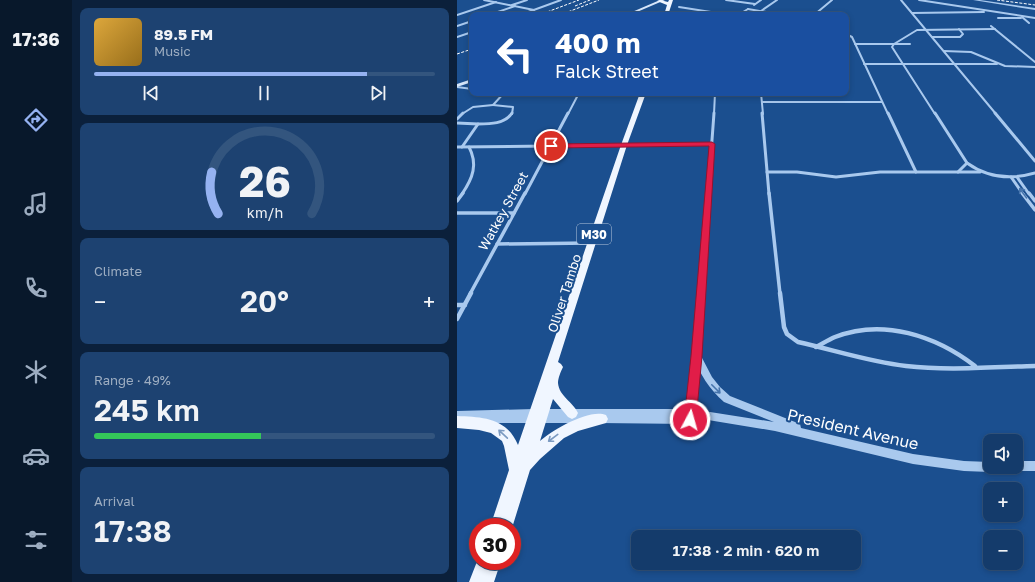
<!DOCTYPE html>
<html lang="en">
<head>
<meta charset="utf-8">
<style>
  :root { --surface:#143b6b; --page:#1d4271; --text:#f1f3f6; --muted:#9dadc1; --line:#33557e; --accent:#95b2f1 }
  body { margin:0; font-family:"Golos Text",sans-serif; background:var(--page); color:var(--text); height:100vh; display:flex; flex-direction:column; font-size:15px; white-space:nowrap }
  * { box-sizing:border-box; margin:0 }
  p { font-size:13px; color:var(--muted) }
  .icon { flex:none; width:22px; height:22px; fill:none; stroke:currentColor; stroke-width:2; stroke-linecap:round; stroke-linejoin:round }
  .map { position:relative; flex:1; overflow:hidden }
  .side { display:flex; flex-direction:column; gap:8px; padding:8px; background:#0b203b; width:385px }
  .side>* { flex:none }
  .guide { position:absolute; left:12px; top:12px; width:380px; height:84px; border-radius:8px; box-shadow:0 2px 6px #0003,0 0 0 1px var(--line); background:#1a4fa0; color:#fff; overflow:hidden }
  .buttons { position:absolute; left:526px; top:434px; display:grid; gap:8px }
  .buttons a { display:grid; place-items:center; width:40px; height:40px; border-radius:8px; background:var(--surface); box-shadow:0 2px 6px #0003,0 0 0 1px var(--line); font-size:20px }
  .speed { position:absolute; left:12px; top:518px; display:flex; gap:8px; font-size:20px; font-weight:700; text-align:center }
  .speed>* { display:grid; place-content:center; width:52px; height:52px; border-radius:50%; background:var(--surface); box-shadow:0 2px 6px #0003,0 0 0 1px var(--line); line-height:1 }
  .speed .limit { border:6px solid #d22; background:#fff; color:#111 }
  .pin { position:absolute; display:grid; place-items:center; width:34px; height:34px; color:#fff; margin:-17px; border:2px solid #fff; border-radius:50%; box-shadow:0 1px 4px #0007 }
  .me { position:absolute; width:44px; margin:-22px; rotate:6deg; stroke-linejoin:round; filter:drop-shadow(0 0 3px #0008) }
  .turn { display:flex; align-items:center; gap:14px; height:84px; padding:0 20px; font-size:18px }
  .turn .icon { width:52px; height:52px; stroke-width:2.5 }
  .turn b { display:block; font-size:28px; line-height:34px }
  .big { font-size:30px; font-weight:600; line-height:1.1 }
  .side .tile { flex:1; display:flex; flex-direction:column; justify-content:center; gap:6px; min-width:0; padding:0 14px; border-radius:8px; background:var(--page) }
  .side .dial { align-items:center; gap:0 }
  .dial svg { height:104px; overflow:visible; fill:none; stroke:var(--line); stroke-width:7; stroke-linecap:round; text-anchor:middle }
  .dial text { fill:var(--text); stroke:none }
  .song { display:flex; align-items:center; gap:12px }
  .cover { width:48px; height:48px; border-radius:6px; background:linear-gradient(135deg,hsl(40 70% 55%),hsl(40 70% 35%)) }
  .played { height:4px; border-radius:2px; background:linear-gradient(90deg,var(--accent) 80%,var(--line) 80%) }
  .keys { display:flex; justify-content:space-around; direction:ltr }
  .heat { display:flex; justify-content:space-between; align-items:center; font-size:22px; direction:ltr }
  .charge { height:6px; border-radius:3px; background:linear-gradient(90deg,#34c759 49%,var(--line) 0) }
  .trip { position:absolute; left:174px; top:530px; width:230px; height:40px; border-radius:8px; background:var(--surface); box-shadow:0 2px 6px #0003,0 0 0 1px var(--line); font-weight:600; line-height:40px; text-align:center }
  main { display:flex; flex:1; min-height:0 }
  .tab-bar { display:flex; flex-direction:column; width:72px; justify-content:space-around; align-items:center; background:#08182b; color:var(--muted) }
  .tab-bar .icon { width:28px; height:28px }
  .tab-bar .on { color:var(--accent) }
  .tab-bar b { font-size:18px; color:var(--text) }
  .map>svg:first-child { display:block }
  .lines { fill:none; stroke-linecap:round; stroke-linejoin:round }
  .minor-far3 { stroke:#a9c9ee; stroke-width:2 }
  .minor-far2 { stroke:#a9c9ee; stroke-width:3 }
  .minor-far1 { stroke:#a9c9ee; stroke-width:3.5 }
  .minor { stroke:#a9c9ee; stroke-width:4.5 }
  .tertiary { fill:#a9c9ee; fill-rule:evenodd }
  .secondary { fill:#d6e6fa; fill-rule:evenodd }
  .primary { fill:#f0f6ff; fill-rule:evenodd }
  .rail { stroke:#fff; stroke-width:1; stroke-dasharray:3 1.5; stroke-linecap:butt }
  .oneway { stroke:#4674ac }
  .oneway2 { stroke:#7b9ac1 }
  .route { fill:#e11d48; stroke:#92132f }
  .labels { text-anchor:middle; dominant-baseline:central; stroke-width:4; stroke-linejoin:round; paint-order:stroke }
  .shield { fill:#1b4f8f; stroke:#bbcadd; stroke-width:1 }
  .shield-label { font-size:12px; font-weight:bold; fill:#fff }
  .street-label { font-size:13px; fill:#fff; stroke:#1b4f8f }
  .near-street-label { font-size:16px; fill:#fff; stroke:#1b4f8f }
</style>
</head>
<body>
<main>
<nav class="tab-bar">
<b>17:36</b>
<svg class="icon on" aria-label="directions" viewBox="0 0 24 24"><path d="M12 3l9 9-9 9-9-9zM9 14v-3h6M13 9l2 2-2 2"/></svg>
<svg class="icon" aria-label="music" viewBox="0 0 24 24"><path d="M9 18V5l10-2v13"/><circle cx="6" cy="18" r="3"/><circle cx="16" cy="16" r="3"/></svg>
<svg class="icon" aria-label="phone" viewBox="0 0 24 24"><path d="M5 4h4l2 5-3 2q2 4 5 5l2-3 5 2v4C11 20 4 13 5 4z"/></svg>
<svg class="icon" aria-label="climate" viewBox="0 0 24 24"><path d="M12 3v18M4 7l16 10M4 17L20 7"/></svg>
<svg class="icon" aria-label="car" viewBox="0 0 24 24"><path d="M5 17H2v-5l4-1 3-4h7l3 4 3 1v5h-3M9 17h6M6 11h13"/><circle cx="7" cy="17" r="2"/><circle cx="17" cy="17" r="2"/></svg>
<svg class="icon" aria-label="filters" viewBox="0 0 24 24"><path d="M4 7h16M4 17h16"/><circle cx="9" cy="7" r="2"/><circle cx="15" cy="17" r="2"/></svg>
</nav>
<section class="side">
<div class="tile">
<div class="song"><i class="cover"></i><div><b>89.5 FM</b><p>Music</p></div></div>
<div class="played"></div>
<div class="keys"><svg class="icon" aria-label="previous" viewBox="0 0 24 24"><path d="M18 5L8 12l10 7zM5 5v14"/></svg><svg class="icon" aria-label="pause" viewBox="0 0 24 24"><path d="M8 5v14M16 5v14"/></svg><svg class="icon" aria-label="next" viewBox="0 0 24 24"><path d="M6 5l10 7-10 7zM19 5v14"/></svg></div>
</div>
<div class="tile dial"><svg viewBox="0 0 100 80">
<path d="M14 69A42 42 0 1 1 86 69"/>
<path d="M14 69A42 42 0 0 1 9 37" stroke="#95b2f1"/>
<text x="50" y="56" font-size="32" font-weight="700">26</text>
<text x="50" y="72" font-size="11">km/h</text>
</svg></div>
<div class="tile"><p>Climate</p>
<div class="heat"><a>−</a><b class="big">20°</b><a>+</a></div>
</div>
<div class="tile"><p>Range · 49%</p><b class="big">245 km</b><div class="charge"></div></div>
<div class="tile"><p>Arrival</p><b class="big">17:38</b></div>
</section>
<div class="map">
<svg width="578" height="582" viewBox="0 0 578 582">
  <rect width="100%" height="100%" fill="#1b4f8f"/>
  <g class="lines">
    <g class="minor-far3">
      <path d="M 27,0 L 77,10"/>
      <path d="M 269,0 L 298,4"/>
      <path d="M 444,0 L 539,114"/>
      <path d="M 462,0 L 578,18"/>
      <path d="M 55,5 L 70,0"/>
      <path d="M 297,5 L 304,0"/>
      <path d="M 222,7 L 273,15"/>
      <path d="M 291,9 L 327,15"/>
      <path d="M 304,11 L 320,0"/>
      <path d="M 455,13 L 527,12"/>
      <path d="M 0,15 L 39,2"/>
      <path d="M 32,15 L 58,6"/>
      <path d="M 63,15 L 104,0"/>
      <path d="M 281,15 L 291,9"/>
      <path d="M 357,15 L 375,0"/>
      <path d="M 565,17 L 572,23"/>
      <path d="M 541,18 L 564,18"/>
      <path d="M 0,26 L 15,21"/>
      <path d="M 534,26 L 578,62"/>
      <path d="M 389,34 L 395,37 L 431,114"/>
      <path d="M 0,37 L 15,32"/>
      <path d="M 475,37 L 503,37 L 506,34 L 502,29"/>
      <path d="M 398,44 L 453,44"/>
      <path d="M 487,51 L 514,52 L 548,66 L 578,67"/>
      <path d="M 407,64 L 540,64"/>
      <path d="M 0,87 L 15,89"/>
      <path d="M 47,93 L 36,105 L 56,107 L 55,114"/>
      <path d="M 304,93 L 306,114"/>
      <path d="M 305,102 L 425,102"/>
      <path d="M 5,114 L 16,107 L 36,105"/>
      <path d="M 111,114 L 122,93"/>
      <path d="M 257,114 L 258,93"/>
      <path d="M 478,114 L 435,47 L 437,44 L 460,30 L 538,29"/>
    </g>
    <g class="minor-far2">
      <path d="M 305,113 L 312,194"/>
      <path d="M 431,113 L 459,172"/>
      <path d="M 478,113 L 510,163 C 531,178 554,180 578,173"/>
      <path d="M 538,113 L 578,161"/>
      <path d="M 0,119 L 6,113"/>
      <path d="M 0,123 L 21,124"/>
      <path d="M 0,147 L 255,144"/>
      <path d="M 5,147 L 21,124 C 33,124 48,124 55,113"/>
      <path d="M 310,172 L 340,172 L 379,177 L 423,172 L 523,172"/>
      <path d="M 501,172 L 510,163"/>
      <path d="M 554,177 L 566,194"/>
      <path d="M 560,177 L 572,194"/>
      <path d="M 5,194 C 16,178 21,164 12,147"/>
      <path d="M 68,194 L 111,113"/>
      <path d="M 251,194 L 257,113"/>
    </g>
    <g class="minor-far1">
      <path d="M 312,193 L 323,294"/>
      <path d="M 565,193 L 578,210"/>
      <path d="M 572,193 L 578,201"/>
      <path d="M 0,201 L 6,193"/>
      <path d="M 0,213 L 57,213"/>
      <path d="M 40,244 L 134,243"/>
      <path d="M 13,294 L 68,193"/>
      <path d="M 244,294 L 251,193"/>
    </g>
    <g class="minor">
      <path d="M 323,293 L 327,327 L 330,334 L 341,342 C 377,350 413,362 449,366 C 491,371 535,367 578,366"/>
      <path d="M 0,305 L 8,305"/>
      <path d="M 0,319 L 14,293"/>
      <path d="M 359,347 C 365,344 371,340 378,337 C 426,318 479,336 518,366"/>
      <path d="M 234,414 L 244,293"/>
    </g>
    <g class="tertiary">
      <path d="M 516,0 L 523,0 L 578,8 L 578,10 Z"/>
      <path d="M 240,353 L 243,354 L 255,377 L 263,387 L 273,396 L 343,424 L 344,428 L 456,454 L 507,461 L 533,462 L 533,467 L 538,467 L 536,470 L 533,472 L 507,471 L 456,464 L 318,431 L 251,420 L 248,422 L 233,424 L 142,423 L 139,422 L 138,419 L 138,417 L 132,417 L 132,419 L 131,422 L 128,423 L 22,423 L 19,422 L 18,419 L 0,419 L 0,411 L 77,409 L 234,409 L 317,422 L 267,402 C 252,389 243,374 236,356 L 237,354 Z"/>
      <path d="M 559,461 L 578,461 L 578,471 L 559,471 L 556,469 L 555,467 L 559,467 Z"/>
    </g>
    <g class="secondary">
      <path d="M 203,0 L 208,0 L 173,15 L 168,15 Z"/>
      <path d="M 15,79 L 15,82 L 0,87 L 0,84 Z"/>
    </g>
    <g class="primary">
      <path d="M 203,0 L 211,2 L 212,0 L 216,0 L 211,15 L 207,15 L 210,5 L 200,1 Z"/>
      <path d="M 183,93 L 189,93 L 170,145 L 101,362 L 104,364 L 106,367 C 104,371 101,378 101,383 C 102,396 116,402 121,413 L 119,417 L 115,419 L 111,417 L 96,399 L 83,441 C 95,430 133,408 149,415 L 151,419 L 149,423 L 121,431 L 107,438 L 83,459 L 73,470 L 55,528 L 33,527 L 52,470 L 47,446 L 45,441 L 34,433 L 22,430 L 0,428 L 0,416 C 26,417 50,418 61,445 L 164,145 Z"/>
      <path d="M 21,559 L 21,561 L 44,561 L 37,582 L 12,582 Z"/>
    </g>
    <g class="rail">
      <path d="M 540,0 L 578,5"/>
      <path d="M 118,6 L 133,0"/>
      <path d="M 82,15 L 122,0"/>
      <path d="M 103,15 L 142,0"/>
      <path d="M 0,54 L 15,49"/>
    </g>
  </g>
  <defs><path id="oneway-shaft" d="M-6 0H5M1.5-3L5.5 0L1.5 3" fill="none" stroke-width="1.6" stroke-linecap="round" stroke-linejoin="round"/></defs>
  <g class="oneway">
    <use href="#oneway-shaft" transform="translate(566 193) rotate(-126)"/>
    <use href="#oneway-shaft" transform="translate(259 389) rotate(45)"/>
  </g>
  <g class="oneway2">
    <use href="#oneway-shaft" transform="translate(46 434) rotate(-137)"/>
    <use href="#oneway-shaft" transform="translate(96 438) rotate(143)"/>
  </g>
  <path class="route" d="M 255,142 L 258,144 L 245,356 L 239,420 L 237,424 L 233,426 L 229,424 L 227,420 L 234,356 L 252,146 L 94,148 L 91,146 L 94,144 Z"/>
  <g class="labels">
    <rect class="shield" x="120" y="224" width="34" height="20" rx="3"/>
    <g class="shield-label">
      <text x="137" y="234">M30</text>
    </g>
    <g class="street-label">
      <text transform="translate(46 211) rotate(-61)">Watkey Street</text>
      <text transform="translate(107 293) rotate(-72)">Oliver Tambo</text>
    </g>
    <g class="near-street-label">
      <text transform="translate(396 429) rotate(13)">President Avenue</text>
    </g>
  </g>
</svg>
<div class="buttons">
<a><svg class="icon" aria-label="sound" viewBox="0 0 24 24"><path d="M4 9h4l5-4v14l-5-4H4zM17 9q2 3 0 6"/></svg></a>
<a>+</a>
<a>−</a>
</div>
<div class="speed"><div class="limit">30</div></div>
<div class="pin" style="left:94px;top:146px;background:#d93025"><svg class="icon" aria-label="arrive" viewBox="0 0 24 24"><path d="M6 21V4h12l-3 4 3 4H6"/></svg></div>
<svg class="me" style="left:233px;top:420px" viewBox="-20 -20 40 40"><circle r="17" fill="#e11d48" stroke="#fff" stroke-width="3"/><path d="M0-11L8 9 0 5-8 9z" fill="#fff"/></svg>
<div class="trip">17:38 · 2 min · 620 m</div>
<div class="guide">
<div class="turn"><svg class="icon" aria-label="left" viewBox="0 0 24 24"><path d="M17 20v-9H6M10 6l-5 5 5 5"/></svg><div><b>400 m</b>Falck Street</div></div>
</div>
</div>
</main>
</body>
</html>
